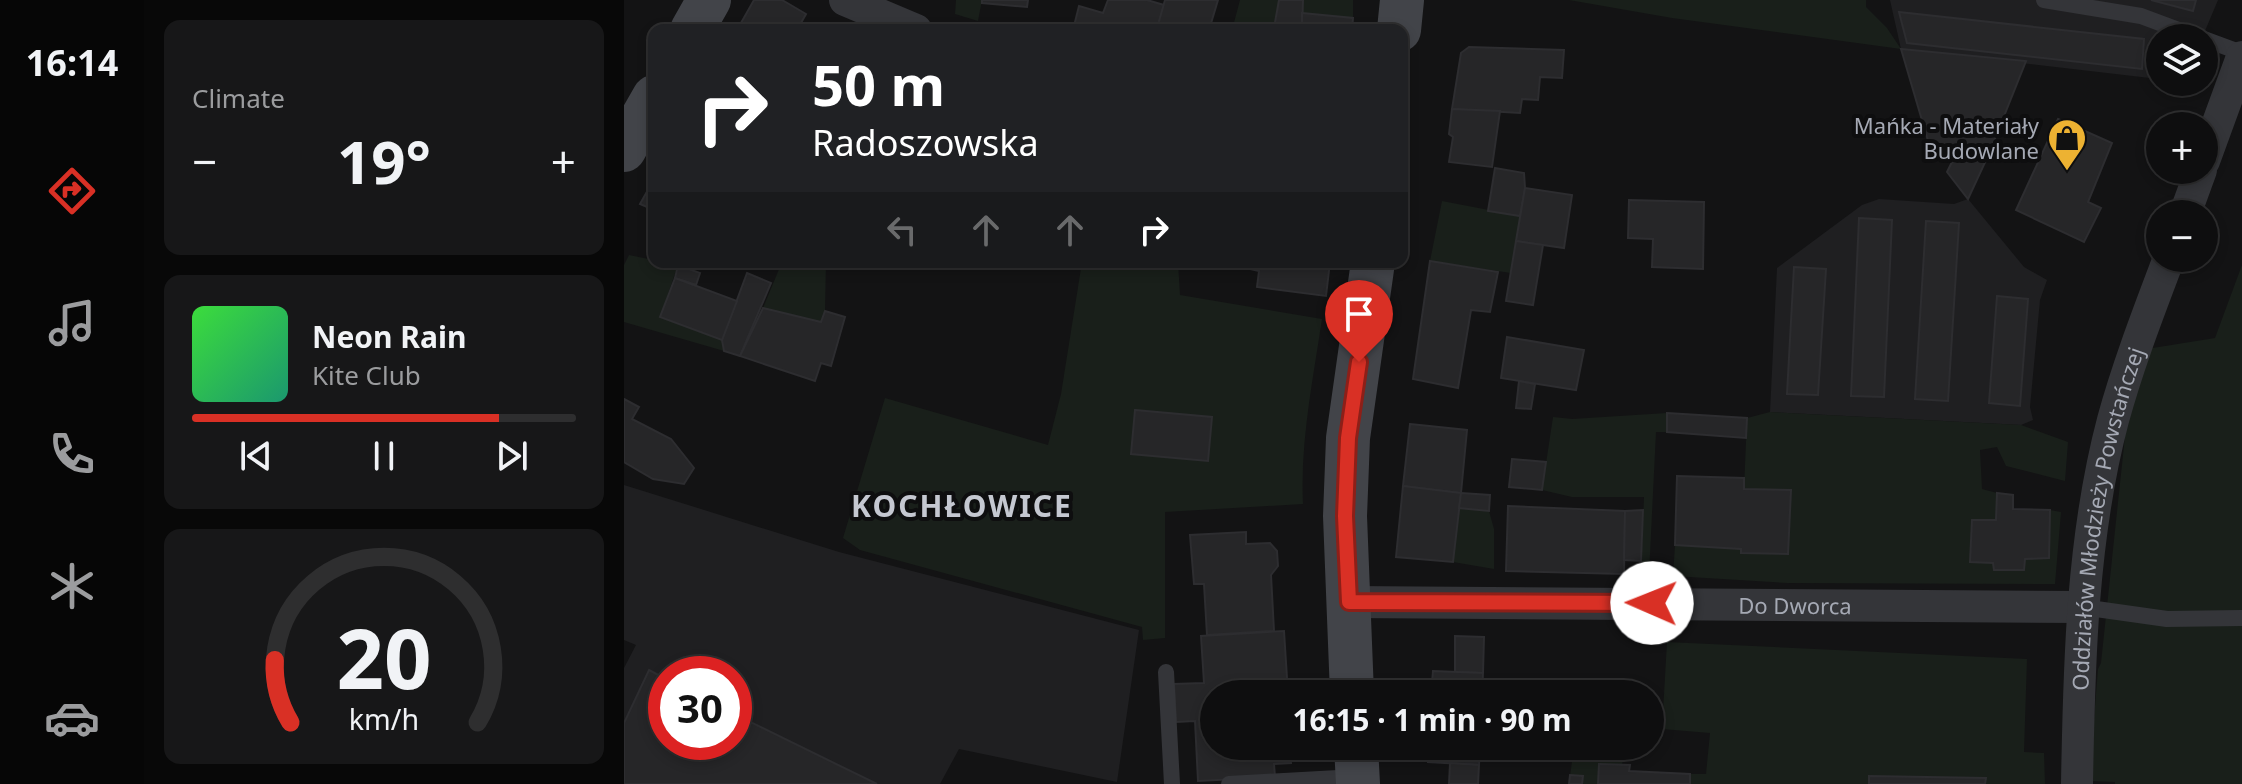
<!DOCTYPE html>
<html lang="en">
<head>
<meta charset="utf-8">
<style>
  :root { --surface:#0e0e0f; --page:#171718; --text:#f1f3f6; --muted:#9b9c9e; --line:#2e2e2f; --accent:#d93025 }
  body { margin:0; font-family:"Noto Sans",sans-serif; background:var(--page); color:var(--text); height:100vh; display:flex; flex-direction:column; font-size:30px; white-space:nowrap }
  * { box-sizing:border-box; margin:0 }
  p { font-size:26px; color:var(--muted) }
  .icon { flex:none; width:44px; height:44px; fill:none; stroke:currentColor; stroke-width:2; stroke-linecap:round; stroke-linejoin:round }
  .map { position:relative; flex:1; overflow:hidden }
  .details { display:flex; flex-direction:column; gap:20px; padding:20px; background:#080808; width:480px }
  .details>* { flex:none }
  .top-card { position:absolute; left:24px; top:24px; width:760px; height:244px; border-radius:16px; box-shadow:0 4px 12px #0003,0 0 0 2px var(--line); background:#202124; color:#fff; overflow:hidden }
  .buttons { position:absolute; left:1522px; top:24px; display:grid; gap:16px }
  .buttons a { display:grid; place-items:center; width:72px; height:72px; border-radius:50%; background:var(--surface); box-shadow:0 4px 12px #0003,0 0 0 2px var(--line); font-size:40px }
  .speed { position:absolute; left:24px; top:656px; display:flex; gap:16px; font-size:40px; font-weight:700; text-align:center }
  .speed>* { display:grid; place-content:center; width:104px; height:104px; border-radius:50%; background:var(--surface); box-shadow:0 4px 12px #0003,0 0 0 2px var(--line); line-height:1 }
  .speed .limit { border:12px solid #d22; background:#fff; color:#111 }
  .pin { position:absolute; display:grid; place-items:center; width:68px; height:68px; color:#fff; margin:-82px -34px; border-radius:50% 50% 50% 0; rotate:-45deg; box-shadow:0 0 8px #0007 }
  .pin .icon { rotate:45deg }
  .me { position:absolute; width:88px; margin:-44px; rotate:271deg; stroke-linejoin:round; filter:drop-shadow(0 0 6px #0008) }
  .turn { display:flex; align-items:center; gap:28px; height:168px; padding:0 32px; font-size:36px }
  .turn .icon { width:104px; height:104px; stroke-width:2.5 }
  .turn b { display:block; font-size:56px; line-height:68px }
  .lanes { display:flex; align-items:center; height:76px; padding:0 32px; background:#0003; justify-content:center; gap:40px; direction:ltr }
  .lanes .off { opacity:.35 }
  .big { font-size:60px; font-weight:700; line-height:1.1 }
  .details .widget { flex:1; display:flex; flex-direction:column; justify-content:center; gap:12px; min-width:0; padding:0 28px; border-radius:16px; background:var(--page) }
  .details .dial { align-items:center; gap:0 }
  .dial svg { height:208px; overflow:visible; fill:none; stroke:var(--line); stroke-width:7; stroke-linecap:round; text-anchor:middle }
  .dial text { fill:var(--text); stroke:none }
  .song { display:flex; align-items:center; gap:24px }
  .cover { width:96px; height:96px; border-radius:12px; background:linear-gradient(135deg,hsl(120 70% 55%),hsl(160 70% 35%)) }
  .played { height:8px; border-radius:4px; background:linear-gradient(90deg,var(--accent) 80%,var(--line) 80%) }
  .keys { display:flex; justify-content:space-around; direction:ltr }
  .heat { display:flex; justify-content:space-between; align-items:center; font-size:44px; direction:ltr }
  .trip { position:absolute; left:576px; top:680px; width:464px; height:80px; border-radius:40px; background:var(--surface); box-shadow:0 4px 12px #0003,0 0 0 2px var(--line); font-weight:700; line-height:80px; text-align:center }
  main { display:flex; flex:1; min-height:0 }
  .tab-bar { display:flex; flex-direction:column; width:144px; justify-content:space-around; align-items:center; background:#060606; color:var(--muted) }
  .tab-bar .icon { width:56px; height:56px }
  .tab-bar .current { color:var(--accent) }
  .tab-bar b { font-size:36px; color:var(--text) }
  .map>svg:first-child { display:block }
  .built { fill:#1f1f21; fill-rule:evenodd }
  .green { fill:#191f1a; fill-rule:evenodd }
  .building { fill:#262628; stroke:#2d2d30; stroke-width:2 }
  .lines { fill:none; stroke-linecap:round; stroke-linejoin:round }
  .lane { stroke:#343539; stroke-width:16 }
  .street { stroke:#343539; stroke-width:32 }
  .secondary { stroke:#424449; stroke-width:44 }
  .route-casing { stroke:#8d1f18; stroke-width:20 }
  .route { stroke:#d93025; stroke-width:14 }
  .labels { text-anchor:middle; dominant-baseline:central; stroke-width:8; stroke-linejoin:round; paint-order:stroke }
  .poi-label { font-size:22px; fill:#a5a9b4; stroke:#0e0e0f; text-anchor:end }
  .street-label { font-size:22px; fill:#a5a9b4; stroke:#0e0e0f }
  .district-label { font-size:30px; font-weight:bold; letter-spacing:2px; fill:#c5c8d1; stroke:#0e0e0f }
</style>
</head>
<body>
<main>
<nav class="tab-bar">
<b>16:14</b>
<svg class="icon current" aria-label="directions" viewBox="0 0 24 24"><path d="M12 3l9 9-9 9-9-9zM9 14v-3h6M13 9l2 2-2 2"/></svg>
<svg class="icon" aria-label="music" viewBox="0 0 24 24"><path d="M9 18V5l10-2v13"/><circle cx="6" cy="18" r="3"/><circle cx="16" cy="16" r="3"/></svg>
<svg class="icon" aria-label="phone" viewBox="0 0 24 24"><path d="M5 4h4l2 5-3 2q2 4 5 5l2-3 5 2v4C11 20 4 13 5 4z"/></svg>
<svg class="icon" aria-label="climate" viewBox="0 0 24 24"><path d="M12 3v18M4 7l16 10M4 17L20 7"/></svg>
<svg class="icon" aria-label="car" viewBox="0 0 24 24"><path d="M5 17H2v-5l4-1 3-4h7l3 4 3 1v5h-3M9 17h6M6 11h13"/><circle cx="7" cy="17" r="2"/><circle cx="17" cy="17" r="2"/></svg>
</nav>
<section class="details">
<div class="widget"><p>Climate</p>
<div class="heat"><a>−</a><b class="big">19°</b><a>+</a></div>
</div>
<div class="widget">
<div class="song"><i class="cover"></i><div><b>Neon Rain</b><p>Kite Club</p></div></div>
<div class="played"></div>
<div class="keys"><svg class="icon" aria-label="previous" viewBox="0 0 24 24"><path d="M18 5L8 12l10 7zM5 5v14"/></svg><svg class="icon" aria-label="pause" viewBox="0 0 24 24"><path d="M8 5v14M16 5v14"/></svg><svg class="icon" aria-label="next" viewBox="0 0 24 24"><path d="M6 5l10 7-10 7zM19 5v14"/></svg></div>
</div>
<div class="widget dial"><svg viewBox="0 0 100 80">
<path d="M14 69A42 42 0 1 1 86 69"/>
<path d="M14 69A42 42 0 0 1 8 45" stroke="#d93025"/>
<text x="50" y="56" font-size="32" font-weight="700">20</text>
<text x="50" y="72" font-size="11">km/h</text>
</svg></div>
</section>
<div class="map">
<svg width="1618" height="784" viewBox="0 0 1618 784">
  <rect width="100%" height="100%" fill="#131314"/>
  <g class="built">
    <path d="M 1266,0 L 1594,0 L 1578,38 L 1536,38 L 1536,75 L 1526,78 L 1277,49 Z"/>
    <path d="M 1255,199 L 1330,204 L 1344,199 L 1400,267 L 1423,280 L 1416,300 L 1406,407 L 1409,420 L 1397,425 L 1146,412 L 1153,268 L 1238,205 Z"/>
    <path d="M 0,485 L 215,552 L 515,630 L 493,782 L 335,749 L 316,784 L 0,784 L 0,668 L 12,645 L 0,640 ZM 42,674 L 110,674 L 110,742 L 42,742 Z"/>
  </g>
  <g class="green">
    <path d="M 332,0 L 358,0 L 354,21 L 331,14 Z"/>
    <path d="M 616,0 L 655,0 L 650,30 L 608,30 Z"/>
    <path d="M 679,0 L 729,0 L 729,18 L 678,13 Z"/>
    <path d="M 945,0 L 1242,0 L 1242,7 L 1263,28 L 1277,49 L 1048,18 Z"/>
    <path d="M 818,201 L 896,216 L 887,273 L 806,261 Z"/>
    <path d="M 5,255 L 54,265 L 36,317 L 98,340 L 100,351 L 0,322 L 0,265 Z"/>
    <path d="M 158,262 L 202,262 L 201,311 L 197,322 L 139,308 Z"/>
    <path d="M 458,262 L 554,262 L 556,295 L 698,319 C 689,380 676,442 679,504 L 541,512 L 541,638 L 519,640 L 518,627 L 236,550 L 219,538 L 261,398 L 424,445 L 437,394 ZM 511,410 L 588,417 L 584,461 L 507,454 Z"/>
    <path d="M 1618,265 L 1618,784 L 1491,784 L 1491,782 L 1465,781 L 1474,669 L 1477,663 L 1510,351 L 1591,338 Z"/>
    <path d="M 1146,412 L 1397,425 L 1444,442 L 1441,481 L 1382,466 L 1373,447 L 1356,450 L 1358,489 L 1373,493 L 1372,520 L 1348,521 L 1346,562 L 1369,563 L 1371,570 L 1400,570 L 1401,559 L 1425,558 L 1426,510 L 1437,512 L 1431,584 L 1164,583 L 1049,576 L 1051,545 L 1117,549 L 1118,553 L 1164,554 L 1167,490 L 1120,489 L 1123,418 Z"/>
    <path d="M 1043,413 L 1043,432 L 1032,432 L 1025,575 L 1017,574 L 1020,497 L 948,497 L 918,490 L 929,417 L 948,419 Z"/>
    <path d="M 835,508 L 865,511 L 870,529 L 870,569 L 829,562 Z"/>
    <path d="M 1043,642 L 1403,659 L 1400,752 L 1420,753 L 1421,784 L 1066,784 L 1066,774 L 1082,774 L 1086,733 L 1038,729 Z"/>
    <path d="M 950,746 L 1001,746 L 998,765 L 975,764 L 974,784 L 945,784 Z"/>
  </g>
  <g class="building">
    <path d="M 130,0 L 158,0 L 182,14 L 173,30 L 113,30 Z"/>
    <path d="M 358,0 L 404,0 L 403,7 L 358,3 Z"/>
    <path d="M 484,0 L 523,0 L 540,5 L 534,25 L 540,27 L 539,30 L 449,30 L 455,6 L 479,13 Z"/>
    <path d="M 541,0 L 594,0 L 585,30 L 539,30 L 540,27 L 534,25 Z"/>
    <path d="M 655,0 L 679,0 L 678,30 L 650,28 Z"/>
    <path d="M 1527,0 L 1572,0 L 1569,11 Z"/>
    <path d="M 1275,12 L 1520,39 L 1518,69 L 1283,43 Z"/>
    <path d="M 678,13 L 729,18 L 728,30 L 678,30 Z"/>
    <path d="M 845,47 L 940,50 L 938,78 L 916,77 L 914,100 L 898,99 L 896,113 L 828,109 L 837,53 Z"/>
    <path d="M 1277,49 L 1402,61 L 1364,156 L 1335,148 L 1305,144 Z"/>
    <path d="M 828,109 L 876,111 L 868,167 L 825,162 L 829,137 L 825,134 Z"/>
    <path d="M 1434,119 L 1488,143 L 1464,202 L 1477,208 L 1460,242 L 1392,210 Z"/>
    <path d="M 1335,148 L 1364,156 L 1344,199 L 1323,172 Z"/>
    <path d="M 871,168 L 900,173 L 901,188 L 896,216 L 864,211 Z"/>
    <path d="M 30,179 L 30,210 L 16,204 Z"/>
    <path d="M 901,188 L 948,195 L 940,248 L 892,241 Z"/>
    <path d="M 1005,200 L 1080,202 L 1079,269 L 1028,267 L 1029,239 L 1004,238 Z"/>
    <path d="M 1235,218 L 1268,220 L 1260,397 L 1227,396 Z"/>
    <path d="M 1302,221 L 1335,223 L 1324,401 L 1291,399 Z"/>
    <path d="M 892,241 L 919,245 L 909,305 L 882,301 Z"/>
    <path d="M 806,261 L 874,272 L 866,312 L 847,310 L 834,388 L 789,379 Z"/>
    <path d="M 627,262 L 706,262 L 702,296 L 633,287 L 635,271 L 626,269 Z"/>
    <path d="M 54,265 L 76,273 L 72,285 L 51,278 Z"/>
    <path d="M 1170,267 L 1202,269 L 1194,395 L 1163,394 Z"/>
    <path d="M 123,273 L 147,283 L 116,356 L 100,351 L 98,340 Z"/>
    <path d="M 51,278 L 113,301 L 98,340 L 36,317 Z"/>
    <path d="M 1373,296 L 1404,299 L 1396,406 L 1365,403 Z"/>
    <path d="M 139,308 L 197,322 L 201,311 L 221,317 L 207,366 L 197,363 L 191,381 L 116,356 Z"/>
    <path d="M 883,337 L 960,350 L 952,390 L 877,378 Z"/>
    <path d="M 895,381 L 911,384 L 907,409 L 892,408 Z"/>
    <path d="M 0,399 L 15,407 L 8,419 L 47,439 L 70,468 L 60,484 L 29,479 L 0,462 Z"/>
    <path d="M 511,410 L 588,417 L 584,461 L 507,454 Z"/>
    <path d="M 1043,413 L 1123,418 L 1122,438 L 1043,432 Z"/>
    <path d="M 786,424 L 843,430 L 837,493 L 779,486 Z"/>
    <path d="M 888,459 L 922,462 L 918,490 L 885,487 Z"/>
    <path d="M 1053,476 L 1120,478 L 1120,489 L 1167,490 L 1164,554 L 1117,553 L 1117,549 L 1051,545 Z"/>
    <path d="M 779,486 L 837,493 L 829,562 L 772,557 Z"/>
    <path d="M 837,493 L 866,495 L 865,511 L 835,508 Z"/>
    <path d="M 1373,493 L 1389,495 L 1389,509 L 1426,510 L 1425,558 L 1401,559 L 1400,570 L 1370,570 L 1369,563 L 1346,562 L 1348,520 L 1372,520 Z"/>
    <path d="M 884,506 L 1001,511 L 1000,574 L 882,571 Z"/>
    <path d="M 1019,510 L 1017,561 L 1000,560 L 1001,511 Z"/>
    <path d="M 622,532 L 622,544 L 646,543 L 653,551 L 654,566 L 647,575 L 650,631 L 583,635 L 580,584 L 570,584 L 566,535 Z"/>
    <path d="M 660,631 L 664,694 L 590,694 L 590,746 L 666,746 L 667,763 L 650,764 L 651,777 L 574,781 L 571,721 L 552,722 L 550,684 L 580,683 L 577,636 Z"/>
    <path d="M 831,636 L 860,637 L 859,673 L 831,672 Z"/>
    <path d="M 75,665 L 94,674 L 70,674 Z"/>
    <path d="M 25,670 L 42,679 L 42,742 L 110,742 L 110,714 L 253,784 L 0,784 L 0,723 Z"/>
    <path d="M 809,671 L 859,673 L 858,694 L 807,694 Z"/>
    <path d="M 805,746 L 856,746 L 855,765 L 804,762 Z"/>
    <path d="M 826,763 L 855,765 L 854,784 L 825,784 Z"/>
    <path d="M 975,764 L 1006,765 L 1005,771 L 1066,774 L 1066,784 L 974,784 Z"/>
    <path d="M 946,775 L 959,776 L 958,784 L 945,784 Z"/>
    <path d="M 1245,776 L 1362,778 L 1361,784 L 1245,784 Z"/>
  </g>
  <g class="lines">
    <g class="lane">
      <path d="M 1420,0 L 1517,16 L 1576,38"/>
      <path d="M 1580,39 L 1618,53"/>
      <path d="M 1458,607 L 1543,619 L 1618,618"/>
      <path d="M 542,672 L 548,784"/>
      <path d="M 605,784 L 732,777"/>
    </g>
    <g class="street">
      <path d="M 221,0 L 292,30"/>
      <path d="M 1580,161 L 1618,57"/>
      <path d="M 1561,214 L 1577,170"/>
      <path id="s1" d="M 725,602 L 1458,607"/>
      <path id="s2" d="M 1453,784 C 1455,663 1458,537 1489,420 C 1504,365 1525,311 1545,258"/>
    </g>
    <g class="secondary">
      <path d="M 68,30 L 85,0"/>
      <path d="M 775,30 L 778,0"/>
      <path d="M 0,150 L 30,97"/>
      <path d="M 728,694 L 721,516 L 724,438 L 749,262"/>
      <path d="M 732,746 L 734,784"/>
    </g>
  </g>
  <g class="lines">
    <defs>
      <path id="route" d="M 735,362 L 724,438 L 721,516 L 725,602 L 1028,603"/>
    </defs>
    <use href="#route" class="route-casing"/>
    <use href="#route" class="route"/>
  </g>
  <defs>
    <symbol id="shop-pin" viewBox="-11 -11 22 30"><path d="M0 17L-7.5 6A9.5 9.5 0 1 1 7.5 6Z" fill="#edb232" stroke="#0e0e0f"/><path d="M-5-2.5h2.3a2.7 3.5 0 0 1 5.4 0H5L5.5 6h-11ZM-1.5-2.5h3a1.5 2.3 0 0 0-3 0Z" fill="#111"/></symbol>
  </defs>
  <g fill-rule="evenodd">
    <use href="#shop-pin" x="1421" y="116" width="44" height="60"/>
  </g>
  <g class="labels">
    <g class="poi-label">
      <text x="1415" y="125">Mańka - Materiały<tspan x="1415" dy="25">Budowlane</tspan></text>
    </g>
    <g class="street-label">
      <text stroke="none"><textPath href="#s2" startOffset="268">Oddziałów Młodzieży Powstańczej</textPath></text>
      <text stroke="none"><textPath href="#s1" startOffset="446">Do Dworca</textPath></text>
    </g>
    <g class="district-label">
      <text x="338" y="505">KOCHŁOWICE</text>
    </g>
  </g>
</svg>
<div class="buttons">
<a><svg class="icon" aria-label="layers" viewBox="0 0 24 24"><path d="M12 4l9 5-9 5-9-5zM3 14l9 5 9-5"/></svg></a>
<a>+</a>
<a>−</a>
</div>
<div class="speed"><div class="limit">30</div></div>
<div class="pin" style="left:735px;top:362px;background:#d93025"><svg class="icon" aria-label="arrive" viewBox="0 0 24 24"><path d="M6 21V4h12l-3 4 3 4H6"/></svg></div>
<svg class="me" style="left:1028px;top:603px" viewBox="-20 -20 40 40"><circle r="19" fill="#fff"/><path d="M0-13L10 11 0 6-10 11z" fill="#d93025"/></svg>
<div class="trip">16:15 · 1 min · 90 m</div>
<div class="top-card">
<div class="turn"><svg class="icon" aria-label="right" viewBox="0 0 24 24"><path d="M7 20v-9h11M14 6l5 5-5 5"/></svg><div><b>50 m</b>Radoszowska</div></div>
<div class="lanes"><svg class="icon off" aria-label="left" viewBox="0 0 24 24"><path d="M17 20v-9H6M10 6l-5 5 5 5"/></svg><svg class="icon off" aria-label="ahead" viewBox="0 0 24 24"><path d="M12 20V5M6 11l6-6 6 6"/></svg><svg class="icon off" aria-label="ahead" viewBox="0 0 24 24"><path d="M12 20V5M6 11l6-6 6 6"/></svg><svg class="icon" aria-label="right" viewBox="0 0 24 24"><path d="M7 20v-9h11M14 6l5 5-5 5"/></svg></div>
</div>
</div>
</main>
</body>
</html>
